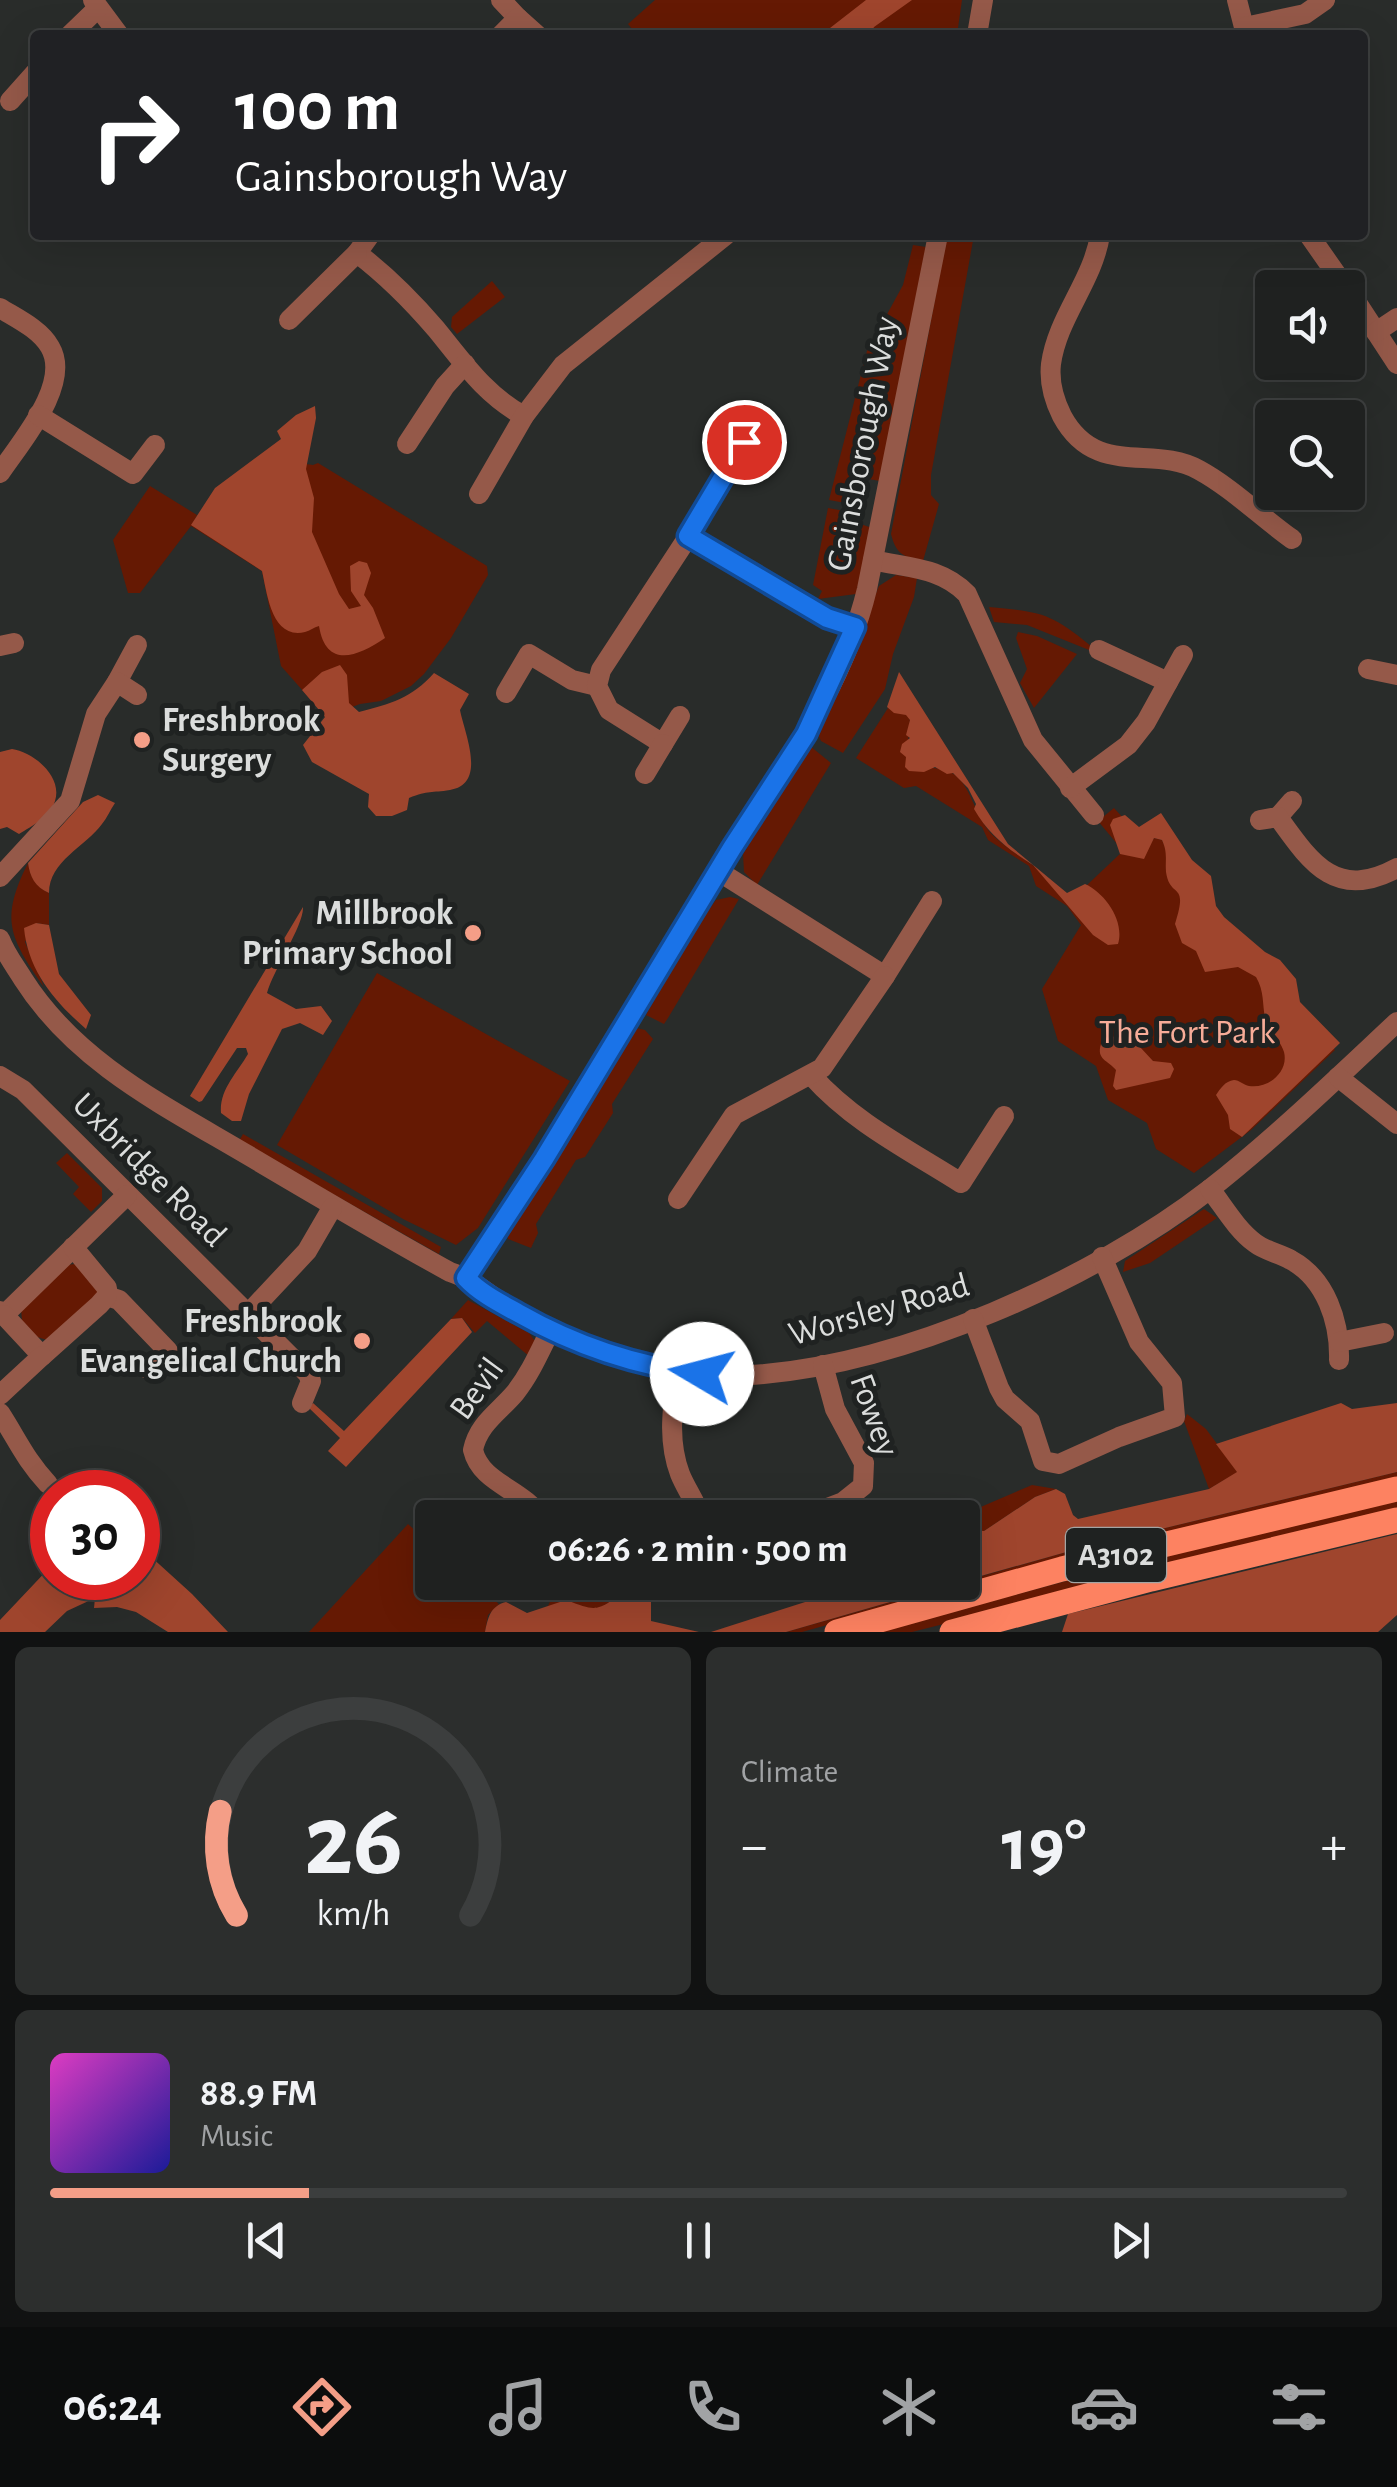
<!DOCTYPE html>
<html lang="en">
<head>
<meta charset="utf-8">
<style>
  :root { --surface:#1f2120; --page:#2c2e2d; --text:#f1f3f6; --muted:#a1a3a5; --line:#3c3e3e; --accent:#f49e87 }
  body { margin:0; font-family:"Alegreya Sans",sans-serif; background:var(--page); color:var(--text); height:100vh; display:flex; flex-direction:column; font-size:38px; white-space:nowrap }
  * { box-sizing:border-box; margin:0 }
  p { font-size:32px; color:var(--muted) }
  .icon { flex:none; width:55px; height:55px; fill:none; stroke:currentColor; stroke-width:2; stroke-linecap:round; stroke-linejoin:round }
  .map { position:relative; height:1632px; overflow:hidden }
  .drawer { display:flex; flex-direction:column; gap:15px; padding:15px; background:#111212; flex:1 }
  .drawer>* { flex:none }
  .banner { position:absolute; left:30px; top:30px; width:1338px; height:210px; border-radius:10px; box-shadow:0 10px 40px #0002,0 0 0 2px var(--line); background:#202124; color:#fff; overflow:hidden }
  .buttons { position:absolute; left:1255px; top:270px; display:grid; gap:20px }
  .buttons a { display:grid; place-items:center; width:110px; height:110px; border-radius:10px; background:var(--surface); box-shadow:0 10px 40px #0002,0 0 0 2px var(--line); font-size:50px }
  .speed { position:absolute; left:30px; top:1470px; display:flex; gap:20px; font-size:50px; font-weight:700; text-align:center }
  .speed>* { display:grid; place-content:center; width:130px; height:130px; border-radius:50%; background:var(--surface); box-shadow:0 10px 40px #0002,0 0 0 2px var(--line); line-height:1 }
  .speed .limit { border:15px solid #d22; background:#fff; color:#111 }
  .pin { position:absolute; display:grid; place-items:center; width:85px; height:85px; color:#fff; margin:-42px; border:5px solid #fff; border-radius:50%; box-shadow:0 2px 10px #0007 }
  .me { position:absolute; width:110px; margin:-55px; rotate:278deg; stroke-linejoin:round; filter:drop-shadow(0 0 8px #0008) }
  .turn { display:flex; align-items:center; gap:35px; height:210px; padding:0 40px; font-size:45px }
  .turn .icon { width:130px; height:130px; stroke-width:2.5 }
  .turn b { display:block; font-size:70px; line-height:85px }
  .big { font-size:75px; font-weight:700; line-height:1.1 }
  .drawer .widget { flex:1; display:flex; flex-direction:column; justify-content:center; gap:15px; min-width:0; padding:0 35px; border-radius:15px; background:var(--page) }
  .drawer .dial { align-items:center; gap:0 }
  .dial svg { height:260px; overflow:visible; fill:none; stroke:var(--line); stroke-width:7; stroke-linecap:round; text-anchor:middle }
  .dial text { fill:var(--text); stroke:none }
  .song { display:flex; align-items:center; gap:30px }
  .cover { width:120px; height:120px; border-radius:15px; background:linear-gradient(135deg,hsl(310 70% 55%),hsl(240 70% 35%)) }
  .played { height:10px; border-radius:5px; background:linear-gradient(90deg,var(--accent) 20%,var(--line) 20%) }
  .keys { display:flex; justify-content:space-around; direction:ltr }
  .heat { display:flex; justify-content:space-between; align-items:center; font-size:55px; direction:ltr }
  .drawer .tiles { flex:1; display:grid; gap:15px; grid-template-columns:1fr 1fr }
  .widget:last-child { grid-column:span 2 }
  .trip { position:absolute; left:415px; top:1500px; width:565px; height:100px; border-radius:10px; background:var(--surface); box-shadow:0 10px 40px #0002,0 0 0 2px var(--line); font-weight:700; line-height:100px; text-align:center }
  .menu { display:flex; height:160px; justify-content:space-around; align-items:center; background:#0c0d0d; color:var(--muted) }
  .menu .icon { width:70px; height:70px }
  .menu .on { color:var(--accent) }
  .menu b { font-size:45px; color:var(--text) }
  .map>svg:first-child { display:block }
  .green { fill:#651903 }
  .forest { fill:#9f452d }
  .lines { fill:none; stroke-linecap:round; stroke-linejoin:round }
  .street { stroke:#955949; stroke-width:20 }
  .primary { stroke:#fd8261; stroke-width:25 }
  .route-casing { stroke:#114b97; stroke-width:25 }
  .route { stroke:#1a73e8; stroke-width:18 }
  .poi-dot { fill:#f49e87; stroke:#1f2221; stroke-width:4 }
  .labels { text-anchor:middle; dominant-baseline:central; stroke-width:10; stroke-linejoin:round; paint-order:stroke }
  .shield { fill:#1f2221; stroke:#a3a5a4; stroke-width:2.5 }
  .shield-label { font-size:32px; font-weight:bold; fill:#dbdddc }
  .street-label { font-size:35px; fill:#dbdddc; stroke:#1f2221 }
  .poi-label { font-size:35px; font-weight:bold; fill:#dbdddc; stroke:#1f2221; text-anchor:end }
  .park-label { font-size:35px; fill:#f7ac98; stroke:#1f2221 }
</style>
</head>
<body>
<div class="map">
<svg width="1397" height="1632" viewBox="0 0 1397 1632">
  <rect width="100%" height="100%" fill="#292c2a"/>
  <g class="green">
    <path d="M 655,0 L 962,0 L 957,35 L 637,35 L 628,24 Z"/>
    <path d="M 947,235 L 974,235 L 931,475 L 931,495 L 939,504 L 923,561 C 903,557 896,554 891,534 Z"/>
    <path d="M 913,245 L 926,247 L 880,481 L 863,478 L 857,505 L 829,500 L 867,351 L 903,285 Z"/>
    <path d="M 492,281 L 505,297 L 457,334 L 451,327 L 452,317 Z"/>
    <path d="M 272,459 L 313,465 L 318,463 L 487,566 L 488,575 L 451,638 L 424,674 L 411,686 L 381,701 L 360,704 L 326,717 L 281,666 L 262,571 L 191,526 L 140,593 L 128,593 L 113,540 L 150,486 L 197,515 L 193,523 Z"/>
    <path d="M 828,508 L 856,513 L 855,522 L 872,528 L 856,594 L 818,599 L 822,591 L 813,585 Z"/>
    <path d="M 896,575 L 917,578 L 914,597 L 893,654 L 885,689 L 843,753 L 821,741 L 817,732 L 879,586 Z"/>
    <path d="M 989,607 C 1044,612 1051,613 1096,650 L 1094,652 L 1027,625 L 994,622 Z"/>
    <path d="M 1018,632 L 1037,636 L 1077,654 L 1034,708 L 1020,683 L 1027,669 L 1016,638 Z"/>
    <path d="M 888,708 L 907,715 L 910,720 C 908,733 909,744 906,758 L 917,769 C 971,761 965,799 989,831 C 994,839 1023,858 1031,864 C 1046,874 1055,891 1068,903 L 1123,851 L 1098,821 L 1114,808 L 1149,846 L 1154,838 L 1162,840 L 1167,851 L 1167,866 L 1335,1050 L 1251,1130 L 1194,1173 L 1156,1149 L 1147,1123 L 1108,1100 L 1096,1066 L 1058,1041 L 1042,989 L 1081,925 L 1067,906 L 1036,886 L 1029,866 L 988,840 L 982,827 L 916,786 L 904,788 L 856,758 Z"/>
    <path d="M 810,746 L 831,763 L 757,885 L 744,872 L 743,854 Z"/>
    <path d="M 28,863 C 30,876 37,888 49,893 L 49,925 L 36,923 L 25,942 L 44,987 C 9,937 0,919 28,863 Z"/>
    <path d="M 730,897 L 739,899 L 668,1018 L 664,1024 L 646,1015 L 649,1009 L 709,909 L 716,900 Z"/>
    <path d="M 377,973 L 570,1081 L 478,1228 L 456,1245 L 403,1219 L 277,1145 Z"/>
    <path d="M 636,1028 L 645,1030 L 653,1039 L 612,1104 L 613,1113 L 585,1157 L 576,1160 L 536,1224 L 538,1233 L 531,1248 L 508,1239 L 507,1234 Z"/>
    <path d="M 243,1134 L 441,1247 L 439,1254 L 239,1141 Z"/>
    <path d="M 67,1153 L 102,1188 L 102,1201 L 91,1212 L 73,1194 L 79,1187 L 56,1163 Z"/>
    <path d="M 1204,1209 L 1217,1218 L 1150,1263 L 1123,1272 L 1125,1261 Z"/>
    <path d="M 75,1264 L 83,1266 L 100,1295 L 47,1340 L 37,1337 L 22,1321 L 21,1308 L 67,1265 Z"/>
    <path d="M 468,1300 L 529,1333 L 538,1345 L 530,1357 L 487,1321 L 475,1333 L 462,1318 L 451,1319 Z"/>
    <path d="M 1187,1414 L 1206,1429 L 1238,1472 L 1209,1489 L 1184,1421 Z"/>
    <path d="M 1397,1472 L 1397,1477 L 1118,1544 L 802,1632 L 786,1632 L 1070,1551 Z"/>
    <path d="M 1032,1485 L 1056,1489 L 1035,1497 L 984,1531 L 971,1530 L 969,1512 Z"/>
    <path d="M 1397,1500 L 1397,1510 L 912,1632 L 876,1632 L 1245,1533 Z"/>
    <path d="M 408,1524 L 432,1546 L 432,1582 L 474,1583 L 499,1604 L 488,1615 L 485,1632 L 309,1632 Z"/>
    <path d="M 559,1583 L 629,1583 L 635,1591 L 627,1591 L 600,1608 L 588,1610 L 577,1604 L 547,1608 Z"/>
  </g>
  <g class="forest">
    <path d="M 866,0 L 912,0 L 874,27 L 870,35 L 821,35 Z"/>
    <path d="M 315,406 L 316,418 L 306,469 L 314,498 L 312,532 L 339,594 L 349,609 L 361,606 L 351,591 L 350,566 L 359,561 L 367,563 L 371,573 L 364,595 L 373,608 L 385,638 C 357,657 326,669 319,626 C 314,627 310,631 305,632 C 271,640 267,592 262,571 L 191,525 L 215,488 L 281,439 L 277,431 L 296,415 Z"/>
    <path d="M 340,665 L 347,675 L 349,703 L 359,712 C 390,704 412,698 434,673 L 469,694 L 460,710 C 464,732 488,784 450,790 C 431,793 429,790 409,798 L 407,810 L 392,816 L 376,816 L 368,807 L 369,794 L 312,762 L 303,745 L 325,717 L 302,690 L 322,672 Z"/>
    <path d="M 899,672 L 1008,844 L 1067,893 L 1085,884 C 1105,893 1125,921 1118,944 L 1108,945 L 1093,935 L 1033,865 C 1009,850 988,834 974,809 L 976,804 L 968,788 L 953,773 L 947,774 L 935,767 L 924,772 L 909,771 L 905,767 L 906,757 L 900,752 L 902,744 L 910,738 L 906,735 L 910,720 L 906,715 L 894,713 L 887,707 Z"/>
    <path d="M 12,749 C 33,752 63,776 55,801 C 50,817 32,826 19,834 L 7,827 L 0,829 L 0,752 Z"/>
    <path d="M 98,795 L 115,803 C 110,810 107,818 102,824 C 85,847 49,861 49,893 C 35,887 30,877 28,863 L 83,802 Z"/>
    <path d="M 1161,813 L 1192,860 L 1211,876 L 1216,906 L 1224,917 L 1265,952 L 1280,960 L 1296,979 L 1300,1002 L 1340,1043 L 1242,1137 L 1230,1129 L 1228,1115 L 1216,1095 C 1220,1089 1225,1081 1234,1080 C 1239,1080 1244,1085 1249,1086 C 1268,1089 1289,1072 1284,1052 C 1281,1042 1272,1033 1267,1024 C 1261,1008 1266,994 1256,977 L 1238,967 L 1205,972 L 1196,951 L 1182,943 L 1175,924 C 1189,880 1170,900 1166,872 C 1165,860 1168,853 1162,840 L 1154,838 L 1144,859 L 1120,854 L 1110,825 L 1113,819 L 1125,815 L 1139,827 Z"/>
    <path d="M 303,907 C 304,925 273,970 267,993 L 296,1009 L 321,1006 L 332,1021 L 323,1035 L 300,1023 L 282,1029 L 249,1094 L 241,1121 L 232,1121 L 221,1113 C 219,1090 237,1073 248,1054 L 246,1048 L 237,1048 L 202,1101 L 199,1102 L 190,1096 Z"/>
    <path d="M 36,923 L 49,925 L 59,974 L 91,1015 L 86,1029 C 55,1002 28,971 24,928 Z"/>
    <path d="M 1129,1025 L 1135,1029 L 1140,1047 L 1153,1061 L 1171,1063 L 1174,1069 L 1170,1078 L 1116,1090 L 1113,1086 L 1116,1070 C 1108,1060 1096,1060 1101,1044 L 1112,1039 L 1120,1027 Z"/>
    <path d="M 462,1318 L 472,1332 L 346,1467 L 328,1451 L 340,1438 L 309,1408 L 313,1403 L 344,1431 L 451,1319 Z"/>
    <path d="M 1341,1403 L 1352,1409 L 1397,1403 L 1397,1472 L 1070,1551 L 963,1581 L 962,1518 L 890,1517 C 914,1503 942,1502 969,1512 L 971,1530 L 984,1531 L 1035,1497 L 1056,1489 L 1065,1494 L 1073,1515 L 1078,1519 L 1209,1489 L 1237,1472 L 1216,1444 Z"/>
    <path d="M 1397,1534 L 1397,1615 L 1378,1632 L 1062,1632 L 1068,1614 Z"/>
    <path d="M 138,1545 L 192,1594 L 228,1632 L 168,1632 L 136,1612 L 117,1607 L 94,1608 L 95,1598 L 67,1611 L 45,1632 L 0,1632 L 0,1620 L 52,1565 L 52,1578 L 138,1578 Z"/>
    <path d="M 868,1582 L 956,1583 L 786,1632 L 711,1632 Z"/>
    <path d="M 627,1591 L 651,1598 L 651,1621 L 699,1632 L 485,1632 C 488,1618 490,1606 506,1602 L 527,1613 L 566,1600 C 600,1613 596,1610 627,1591 Z"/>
  </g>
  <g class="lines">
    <g class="street">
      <path d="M 93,0 L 119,35"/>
      <path d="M 501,0 L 518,18"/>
      <path d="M 1237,0 L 1246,35"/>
      <path d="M 1245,27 L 1305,14 L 1325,0"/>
      <path d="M 70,35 L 98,8"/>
      <path d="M 501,35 L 518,18 L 537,35"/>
      <path d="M 977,35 L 983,0"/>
      <path d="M 10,101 L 35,73"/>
      <path d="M 370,235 L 357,253 C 386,275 412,301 436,329 C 463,362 485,395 524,416"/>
      <path d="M 1100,235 C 1093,281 1057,318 1051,364 C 1049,382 1054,400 1062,416 C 1096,479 1153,444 1199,470 C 1232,488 1261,517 1292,539"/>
      <path d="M 1309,235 L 1346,288"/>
      <path d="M 1348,289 L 1397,364"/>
      <path d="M 0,308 C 16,318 40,329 50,347 C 72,384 20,443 0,473"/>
      <path d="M 289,320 L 357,253"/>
      <path d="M 1376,332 L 1397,318"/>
      <path d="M 38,415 L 133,474 L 155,445"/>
      <path d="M 407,444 L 445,386 L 465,364"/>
      <path d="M 479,494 L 524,416 L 563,365 L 726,235"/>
      <path d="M 688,537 L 744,442"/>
      <path d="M 873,560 C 907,568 941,567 967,594 L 1033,740 L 1094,815"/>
      <path d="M 0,646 L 14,643"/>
      <path d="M 1099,650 L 1168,682"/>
      <path d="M 1368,669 L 1397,675"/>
      <path d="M 117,682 L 137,645"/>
      <path d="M 506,693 L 529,654 L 572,680 L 597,686"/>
      <path d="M 680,716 L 663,744 L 609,710 L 597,686 L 601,670 L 688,537 L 827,618 L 855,627"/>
      <path d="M 645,774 L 663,744"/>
      <path d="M 1070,788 L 1128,745 L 1146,722 L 1183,655"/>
      <path d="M 1278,817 L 1292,801"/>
      <path d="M 1260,820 L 1278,817 C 1311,863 1336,901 1397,868"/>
      <path d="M 718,871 L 885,976 L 932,901"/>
      <path d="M 0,877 L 70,801 L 96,714 L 117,682 L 137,695"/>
      <path d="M 0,939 C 5,953 15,966 23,979 C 77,1064 167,1107 251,1157 C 317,1196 383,1235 450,1272 C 473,1279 493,1298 514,1311 C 556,1335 599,1355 647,1365 C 681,1373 718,1377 752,1375 C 901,1365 1093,1280 1210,1189 C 1276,1137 1336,1079 1397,1022"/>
      <path d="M 0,1076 L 23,1090 L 248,1314 L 307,1251 L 332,1208"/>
      <path d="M 812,1076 C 853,1122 909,1150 961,1183 L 1004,1116"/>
      <path d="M 1338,1077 L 1397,1124"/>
      <path d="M 1210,1189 C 1224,1207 1237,1230 1255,1243 C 1265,1251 1279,1253 1291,1260 C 1326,1279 1340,1322 1339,1360"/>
      <path d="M 678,1199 L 734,1115 L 822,1068 L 885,976"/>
      <path d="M 467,1277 C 491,1236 520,1197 545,1156 C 607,1057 665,956 727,857 C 780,771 843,689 867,589 L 938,235"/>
      <path d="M 107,1296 L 119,1300 L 168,1351 L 148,1369"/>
      <path d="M 0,1311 L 4,1315 L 127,1195"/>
      <path d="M 248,1314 L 308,1374 L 311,1381 L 302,1403"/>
      <path d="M 4,1315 L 42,1356 L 99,1305 L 107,1296 L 107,1288 L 73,1247"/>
      <path d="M 973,1319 L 999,1388 L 1005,1399 L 1030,1421 L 1043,1461 L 1059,1464 L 1119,1437 L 1175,1417 L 1172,1383 L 1139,1342 L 1102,1257"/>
      <path d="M 1339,1342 L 1384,1333"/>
      <path d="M 677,1371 C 673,1406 667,1440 680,1474 C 686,1489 696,1502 701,1518"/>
      <path d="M 0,1395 L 42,1356"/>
      <path d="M 0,1413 C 18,1441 25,1459 48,1484"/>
      <path d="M 541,1518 C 524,1489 481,1484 473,1450 C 478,1424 499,1412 515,1393 C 530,1374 539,1353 550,1331"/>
      <path d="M 801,1518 L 843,1502 L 863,1486 L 864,1463 L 835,1409 L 823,1365"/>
    </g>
    <g class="primary">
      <path d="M 837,1632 L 1062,1569 L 1397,1489"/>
      <path d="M 952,1632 L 1151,1579 L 1397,1520"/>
    </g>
  </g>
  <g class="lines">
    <defs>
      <path id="route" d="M 702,1374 C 635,1366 576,1346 518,1313 C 500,1303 480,1293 466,1278 L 544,1159 L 732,848 L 806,734 L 855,627 L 827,618 L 688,536 L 744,442"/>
    </defs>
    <use href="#route" class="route-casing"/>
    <use href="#route" class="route"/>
  </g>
  <g class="poi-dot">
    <circle cx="142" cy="740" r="10"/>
    <circle cx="473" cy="933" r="10"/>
    <circle cx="362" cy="1341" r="10"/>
  </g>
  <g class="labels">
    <rect class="shield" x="1066" y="1528" width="100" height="54" rx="8"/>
    <g class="shield-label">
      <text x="1116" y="1555">A3102</text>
    </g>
    <g class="street-label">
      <text transform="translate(863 444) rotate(-79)">Gainsborough Way</text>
      <text transform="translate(149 1170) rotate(45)">Uxbridge Road</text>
      <text transform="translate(879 1310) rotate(-16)">Worsley Road</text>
      <text transform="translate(477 1389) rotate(-54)">Bevil</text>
      <text transform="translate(874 1415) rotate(70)">Fowey</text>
    </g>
    <g class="poi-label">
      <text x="162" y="720" text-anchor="start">Freshbrook<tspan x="162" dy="40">Surgery</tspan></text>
      <text x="453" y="913">Millbrook<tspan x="453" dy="40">Primary School</tspan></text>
      <text x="342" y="1321">Freshbrook<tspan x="342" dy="40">Evangelical Church</tspan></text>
    </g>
    <g class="park-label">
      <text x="1187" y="1032">The Fort Park</text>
    </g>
  </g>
</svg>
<div class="buttons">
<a><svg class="icon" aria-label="sound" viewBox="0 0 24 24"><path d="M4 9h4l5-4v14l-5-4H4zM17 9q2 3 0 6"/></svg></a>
<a><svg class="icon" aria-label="search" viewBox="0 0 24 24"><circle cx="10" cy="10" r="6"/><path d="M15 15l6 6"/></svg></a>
</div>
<div class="speed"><div class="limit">30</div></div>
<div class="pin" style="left:744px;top:442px;background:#d93025"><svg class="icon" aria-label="arrive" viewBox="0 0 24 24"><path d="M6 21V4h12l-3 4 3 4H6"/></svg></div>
<svg class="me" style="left:702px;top:1374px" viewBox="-20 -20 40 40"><circle r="19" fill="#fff"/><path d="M0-13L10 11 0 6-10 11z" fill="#1a73e8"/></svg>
<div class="trip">06:26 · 2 min · 500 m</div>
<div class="banner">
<div class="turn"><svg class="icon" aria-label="right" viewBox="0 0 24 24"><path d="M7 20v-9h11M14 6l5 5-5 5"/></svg><div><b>100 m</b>Gainsborough Way</div></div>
</div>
</div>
<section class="drawer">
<div class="tiles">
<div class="widget dial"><svg viewBox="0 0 100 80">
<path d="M14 69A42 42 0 1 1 86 69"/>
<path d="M14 69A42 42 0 0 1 9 37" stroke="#f49e87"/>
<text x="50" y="56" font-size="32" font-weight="700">26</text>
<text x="50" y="72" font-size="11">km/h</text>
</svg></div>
<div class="widget"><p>Climate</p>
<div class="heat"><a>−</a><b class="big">19°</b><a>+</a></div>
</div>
<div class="widget">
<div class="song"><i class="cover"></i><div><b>88.9 FM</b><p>Music</p></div></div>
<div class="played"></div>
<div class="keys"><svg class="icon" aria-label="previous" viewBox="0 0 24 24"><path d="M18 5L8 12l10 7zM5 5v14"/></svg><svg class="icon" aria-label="pause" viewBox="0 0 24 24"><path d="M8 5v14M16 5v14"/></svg><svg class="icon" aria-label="next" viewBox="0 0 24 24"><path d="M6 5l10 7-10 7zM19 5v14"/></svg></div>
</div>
</div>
</section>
<nav class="menu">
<b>06:24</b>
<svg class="icon on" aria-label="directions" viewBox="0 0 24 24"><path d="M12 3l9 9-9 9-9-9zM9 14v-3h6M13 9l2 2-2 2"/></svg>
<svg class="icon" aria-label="music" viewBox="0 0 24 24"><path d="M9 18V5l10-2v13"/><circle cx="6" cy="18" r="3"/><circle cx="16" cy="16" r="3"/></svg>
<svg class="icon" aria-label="phone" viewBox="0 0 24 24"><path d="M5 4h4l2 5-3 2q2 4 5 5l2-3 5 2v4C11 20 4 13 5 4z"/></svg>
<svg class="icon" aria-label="climate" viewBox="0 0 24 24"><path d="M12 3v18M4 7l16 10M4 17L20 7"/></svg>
<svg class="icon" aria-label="car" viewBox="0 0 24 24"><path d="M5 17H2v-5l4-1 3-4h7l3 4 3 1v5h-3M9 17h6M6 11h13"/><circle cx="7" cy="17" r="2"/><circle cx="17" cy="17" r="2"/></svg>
<svg class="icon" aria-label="filters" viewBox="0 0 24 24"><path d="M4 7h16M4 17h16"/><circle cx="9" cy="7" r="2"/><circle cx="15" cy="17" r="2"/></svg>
</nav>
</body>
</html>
